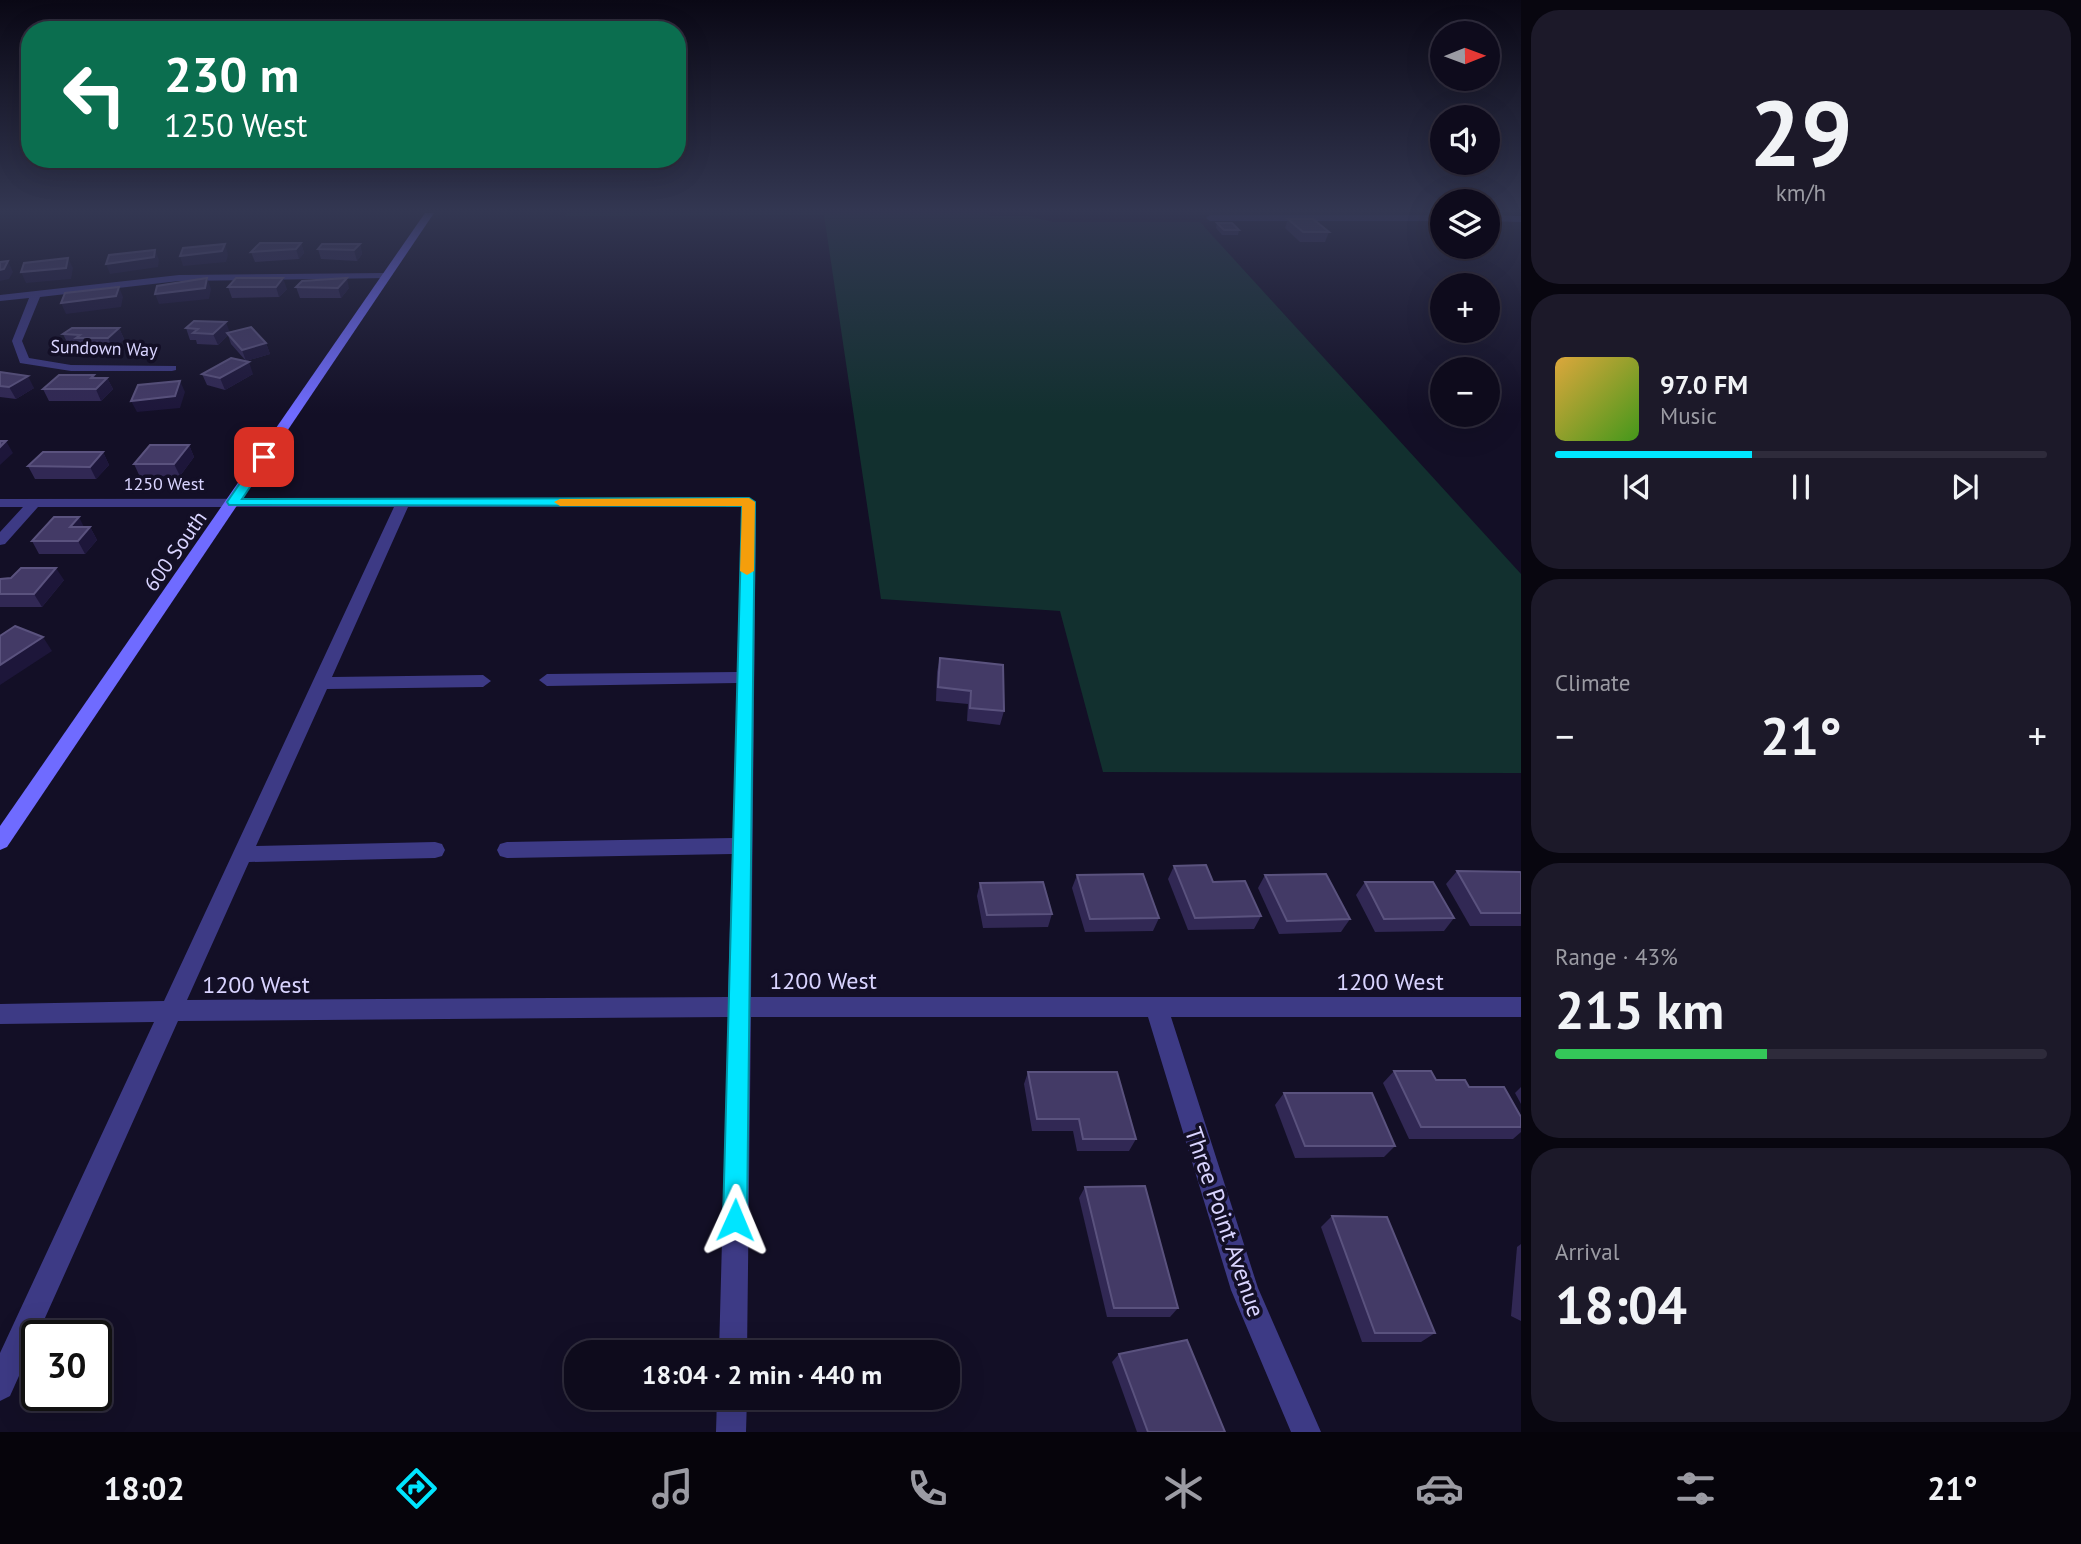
<!DOCTYPE html>
<html lang="en">
<head>
<meta charset="utf-8">
<style>
  :root { --surface:#0e0b1c; --page:#1c1929; --text:#f1f3f6; --muted:#9b9ba3; --line:#2e2b3b; --accent:#00e5ff }
  body { margin:0; font-family:"PT Sans",sans-serif; background:var(--page); color:var(--text); height:100vh; display:flex; flex-direction:column; font-size:26px; white-space:nowrap }
  * { box-sizing:border-box; margin:0 }
  p { font-size:23px; color:var(--muted) }
  .icon { flex:none; width:38px; height:38px; fill:none; stroke:currentColor; stroke-width:2; stroke-linecap:round; stroke-linejoin:round }
  .map { position:relative; flex:1; overflow:hidden }
  .sheet { display:flex; flex-direction:column; gap:10px; padding:10px; background:#08060f; width:560px }
  .sheet>* { flex:none }
  .hud { position:absolute; left:21px; top:21px; width:665px; height:147px; border-radius:28px; box-shadow:0 7px 28px #0002,0 0 0 2px var(--line); background:#0b6e4f; color:#fff; overflow:hidden }
  .needle { width:46px; rotate:89deg }
  .fabs { position:absolute; left:1430px; top:21px; display:grid; gap:14px }
  .fabs a { display:grid; place-items:center; width:70px; height:70px; border-radius:50%; background:var(--surface); box-shadow:0 7px 28px #0002,0 0 0 2px var(--line); font-size:35px }
  .speed { position:absolute; left:21px; top:1320px; display:flex; gap:14px; font-size:35px; font-weight:700; text-align:center }
  .speed>* { display:grid; place-content:center; width:91px; height:91px; border-radius:50%; background:var(--surface); box-shadow:0 7px 28px #0002,0 0 0 2px var(--line); line-height:1 }
  .speed .limit { border:4px solid #111; border-radius:10px; background:#fff; color:#111 }
  .pin { position:absolute; display:grid; place-items:center; width:60px; height:60px; color:#fff; margin:-30px; border-radius:14px; box-shadow:0 4px 10px #0006 }
  .me { position:absolute; width:77px; margin:-38px; rotate:1deg; stroke-linejoin:round; filter:drop-shadow(0 0 5px #0008) }
  .turn { display:flex; align-items:center; gap:24px; height:147px; padding:0 28px; font-size:32px }
  .turn .icon { width:91px; height:91px; stroke-width:2.5 }
  .turn b { display:block; font-size:49px; line-height:60px }
  .big { font-size:52px; font-weight:700; line-height:1.1 }
  .sheet .tile { flex:1; display:flex; flex-direction:column; justify-content:center; gap:10px; min-width:0; padding:0 24px; border-radius:28px; background:var(--page) }
  .sheet .dial { align-items:center; gap:0 }
  .dial b { font-size:91px; line-height:1 }
  .song { display:flex; align-items:center; gap:21px }
  .cover { width:84px; height:84px; border-radius:10px; background:linear-gradient(135deg,hsl(40 70% 55%),hsl(100 70% 35%)) }
  .played { height:7px; border-radius:4px; background:linear-gradient(90deg,var(--accent) 40%,var(--line) 40%) }
  .keys { display:flex; justify-content:space-around; direction:ltr }
  .heat { display:flex; justify-content:space-between; align-items:center; font-size:38px; direction:ltr }
  .charge { height:10px; border-radius:5px; background:linear-gradient(90deg,#34c759 43%,var(--line) 0) }
  .trip { position:absolute; left:564px; top:1340px; width:396px; height:70px; border-radius:28px; background:var(--surface); box-shadow:0 7px 28px #0002,0 0 0 2px var(--line); font-weight:700; line-height:70px; text-align:center }
  .tabs { display:flex; height:112px; justify-content:space-around; align-items:center; background:#06040b; color:var(--muted) }
  .tabs .icon { width:49px; height:49px }
  .tabs .active { color:var(--accent) }
  .tabs b { font-size:32px; color:var(--text) }
  main { display:flex; flex:1; min-height:0 }
  .map>svg:first-child { display:block }
  .green { fill:#12302f }
  .lines { fill:none; stroke-linecap:round; stroke-linejoin:round }
  .street { fill:#3d3a85; fill-rule:evenodd }
  .secondary { fill:#6f6bff; fill-rule:evenodd }
  .wall { fill:#312854 }
  .shaded-wall { fill:#1d163a }
  .building { fill:#433a66; stroke:#5a527e; stroke-width:2 }
  .route { fill:#00e5ff; stroke:#0095a6; stroke-width:2 }
  .slow { fill:#f59e0b }
  .labels { text-anchor:middle; dominant-baseline:central; stroke-width:7; stroke-linejoin:round; paint-order:stroke }
  .far-street-label { font-size:18px; fill:#d9d4ff; stroke:#130f26 }
  .street-label { font-size:21px; fill:#d9d4ff; stroke:#130f26 }
  .near-street-label { font-size:24px; fill:#d9d4ff; stroke:#130f26 }
</style>
</head>
<body>
<main>
<div class="map">
<svg width="1521" height="1432" viewBox="0 0 1521 1432">
  <rect width="100%" height="100%" fill="#130f26"/>
  <path class="green" d="M 566,213 L 987,213 L 989,216 L 1029,216 L 1053,222 L 1200,222 L 1521,574 L 1521,773 L 1103,772 L 1060,611 L 881,599 L 824,215 L 565,216 Z"/>
  <g class="lines">
    <g class="street">
      <path d="M 1442,215 L 1442,221 L 1210,221 L 1206,218 L 1210,215 Z"/>
      <path d="M 1488,215 L 1521,216 L 1521,222 L 1488,221 Z"/>
      <path d="M 385,273 L 388,274 L 388,278 L 179,281 L 40,297 L 22,341 L 29,358 L 71,365 L 176,366 L 176,370 L 172,371 L 71,371 L 20,363 L 12,341 L 29,298 L 0,301 L 0,295 L 179,275 Z"/>
      <path d="M 749,498 L 756,502 L 751,997 L 1521,997 L 1521,1017 L 1171,1017 L 1258,1288 L 1321,1432 L 1291,1432 L 1231,1290 L 1148,1017 L 751,1017 L 747,1353 L 719,1353 L 728,1017 L 178,1021 L 10,1396 L 0,1401 L 0,1353 L 154,1022 L 0,1024 L 0,1004 L 164,1001 L 394,507 L 38,507 L 5,544 L 0,545 L 0,532 L 23,507 L 0,507 L 0,499 ZM 742,506 L 737,672 L 547,674 L 539,680 L 547,686 L 737,683 L 733,838 L 507,842 L 500,844 L 497,850 L 500,856 L 507,858 L 732,854 L 728,997 L 187,1000 L 249,862 L 435,858 L 442,856 L 445,850 L 442,844 L 435,842 L 256,846 L 327,689 L 483,687 L 491,681 L 483,675 L 332,677 L 408,507 Z"/>
      <path d="M 717,1398 L 747,1398 L 746,1432 L 716,1432 Z"/>
    </g>
    <path class="secondary" d="M 425,213 L 434,213 L 7,847 L 0,850 L 0,826 Z"/>
  </g>
  <g class="wall">
    <path d="M 1288,219 L 1329,232 L 1325,242 L 1300,242 L 1285,228 Z"/>
    <path d="M 1217,223 L 1239,230 L 1238,235 L 1222,235 L 1216,228 Z"/>
    <path d="M 301,243 L 304,253 L 299,259 L 255,262 L 251,252 Z"/>
    <path d="M 360,244 L 362,254 L 357,261 L 321,259 L 318,249 Z"/>
    <path d="M 236,278 L 287,289 L 279,297 L 232,298 L 228,287 Z"/>
    <path d="M 296,287 L 349,288 L 341,298 L 300,298 Z"/>
    <path d="M 194,321 L 266,343 L 270,354 L 246,361 L 231,344 L 228,335 L 218,345 L 197,344 L 196,340 L 190,340 L 186,328 Z"/>
    <path d="M 119,328 L 124,339 L 113,349 L 82,349 L 80,346 L 69,346 L 63,334 Z"/>
    <path d="M 0,372 L 34,388 L 16,399 L 0,397 Z"/>
    <path d="M 202,374 L 253,374 L 225,390 L 207,385 Z"/>
    <path d="M 94,375 L 95,378 L 107,378 L 113,389 L 101,401 L 49,401 L 43,389 Z"/>
    <path d="M 189,445 L 194,457 L 180,476 L 140,477 L 134,464 Z"/>
    <path d="M 103,452 L 109,465 L 96,479 L 35,479 L 28,466 Z"/>
    <path d="M 84,527 L 90,527 L 97,540 L 85,554 L 39,554 L 32,541 Z"/>
    <path d="M 0,579 L 64,580 L 42,607 L 0,607 Z"/>
    <path d="M 940,658 L 1004,711 L 1000,725 L 967,721 L 968,704 L 936,701 L 937,672 Z"/>
    <path d="M 1174,866 L 1213,882 L 1261,916 L 1254,929 L 1188,930 L 1168,879 Z"/>
    <path d="M 1457,871 L 1521,873 L 1521,926 L 1470,926 L 1446,884 Z"/>
    <path d="M 1077,875 L 1159,918 L 1153,931 L 1085,932 L 1072,888 Z"/>
    <path d="M 1265,875 L 1350,919 L 1341,932 L 1279,934 L 1258,888 Z"/>
    <path d="M 1365,882 L 1454,918 L 1444,931 L 1375,932 L 1356,895 Z"/>
    <path d="M 980,883 L 1052,914 L 1048,927 L 983,928 L 977,896 Z"/>
    <path d="M 1394,1071 L 1469,1087 L 1521,1117 L 1521,1132 L 1513,1139 L 1409,1139 L 1383,1083 Z"/>
    <path d="M 1028,1072 L 1136,1139 L 1129,1151 L 1077,1151 L 1073,1131 L 1032,1131 L 1024,1084 Z"/>
    <path d="M 1521,1087 L 1521,1104 L 1515,1093 Z"/>
    <path d="M 1284,1093 L 1395,1146 L 1384,1157 L 1295,1158 L 1275,1105 Z"/>
    <path d="M 1085,1187 L 1178,1308 L 1170,1317 L 1107,1317 L 1079,1198 Z"/>
    <path d="M 1332,1216 L 1435,1333 L 1421,1342 L 1362,1342 L 1321,1227 Z"/>
    <path d="M 1521,1244 L 1521,1321 L 1511,1316 L 1517,1247 Z"/>
    <path d="M 1119,1354 L 1225,1432 L 1137,1432 L 1112,1362 Z"/>
  </g>
  <g class="shaded-wall">
    <path d="M 301,243 L 304,253 L 299,259 L 296,249 Z"/>
    <path d="M 225,244 L 228,255 L 226,262 L 183,266 L 180,256 Z"/>
    <path d="M 360,244 L 362,254 L 357,261 L 354,250 Z"/>
    <path d="M 155,250 L 159,260 L 158,267 L 110,274 L 106,264 Z"/>
    <path d="M 68,258 L 73,268 L 71,279 L 26,283 L 21,272 Z"/>
    <path d="M 8,261 L 13,272 L 9,279 L 0,281 L 0,270 Z"/>
    <path d="M 207,278 L 211,289 L 209,299 L 159,304 L 155,294 Z"/>
    <path d="M 283,278 L 287,289 L 279,297 L 276,287 Z"/>
    <path d="M 347,278 L 349,288 L 341,298 L 338,288 Z"/>
    <path d="M 119,287 L 123,297 L 121,307 L 66,314 L 61,303 Z"/>
    <path d="M 226,322 L 230,333 L 218,345 L 213,334 Z"/>
    <path d="M 119,328 L 124,339 L 113,349 L 108,338 Z"/>
    <path d="M 266,343 L 270,354 L 246,361 L 242,350 Z"/>
    <path d="M 249,362 L 253,374 L 225,390 L 220,378 Z"/>
    <path d="M 94,375 L 99,385 L 107,378 L 113,389 L 101,401 L 91,378 Z"/>
    <path d="M 28,376 L 34,388 L 16,399 L 9,387 Z"/>
    <path d="M 180,381 L 185,392 L 180,408 L 137,412 L 131,401 Z"/>
    <path d="M 6,441 L 13,453 L 0,465 L 0,447 Z"/>
    <path d="M 189,445 L 194,457 L 180,476 L 174,464 Z"/>
    <path d="M 103,452 L 109,465 L 96,479 L 90,467 Z"/>
    <path d="M 79,517 L 85,529 L 70,527 Z"/>
    <path d="M 90,527 L 97,540 L 85,554 L 78,541 Z"/>
    <path d="M 56,568 L 64,580 L 42,607 L 34,594 Z"/>
    <path d="M 43,637 L 52,651 L 0,685 L 0,665 Z"/>
  </g>
  <g class="building">
    <path d="M 1288,219 L 1313,219 L 1329,232 L 1303,232 Z"/>
    <path d="M 1217,223 L 1232,223 L 1239,230 L 1224,230 Z"/>
    <path d="M 260,243 L 301,243 L 296,249 L 251,252 Z"/>
    <path d="M 225,244 L 222,251 L 180,256 L 183,248 Z"/>
    <path d="M 322,244 L 360,244 L 354,250 L 318,249 Z"/>
    <path d="M 155,250 L 154,257 L 106,264 L 109,255 Z"/>
    <path d="M 68,258 L 66,268 L 21,272 L 24,263 Z"/>
    <path d="M 8,261 L 4,269 L 0,270 L 0,262 Z"/>
    <path d="M 207,278 L 205,288 L 155,294 L 157,286 Z"/>
    <path d="M 236,278 L 283,278 L 276,287 L 228,287 Z"/>
    <path d="M 347,278 L 338,288 L 296,287 L 302,281 Z"/>
    <path d="M 119,287 L 116,296 L 61,303 L 65,293 Z"/>
    <path d="M 194,321 L 226,322 L 213,334 L 193,333 L 198,329 L 186,328 Z"/>
    <path d="M 251,327 L 266,343 L 242,350 L 227,333 Z"/>
    <path d="M 72,328 L 119,328 L 108,338 L 76,338 L 80,335 L 63,334 Z"/>
    <path d="M 231,358 L 249,362 L 220,378 L 202,374 Z"/>
    <path d="M 0,372 L 28,376 L 9,387 L 0,386 Z"/>
    <path d="M 59,375 L 94,375 L 91,378 L 107,378 L 96,389 L 43,389 Z"/>
    <path d="M 180,381 L 175,396 L 131,401 L 138,385 Z"/>
    <path d="M 0,441 L 6,441 L 0,447 Z"/>
    <path d="M 150,445 L 189,445 L 174,464 L 134,464 Z"/>
    <path d="M 43,452 L 103,452 L 90,467 L 28,466 Z"/>
    <path d="M 54,517 L 79,517 L 70,527 L 90,527 L 78,541 L 32,541 Z"/>
    <path d="M 21,568 L 56,568 L 34,594 L 0,594 L 0,579 L 11,578 Z"/>
    <path d="M 15,626 L 43,637 L 0,665 L 0,636 Z"/>
    <path d="M 940,658 L 1003,665 L 1004,711 L 970,708 L 971,691 L 938,687 Z"/>
    <path d="M 1206,865 L 1213,882 L 1245,881 L 1261,916 L 1195,918 L 1174,866 Z"/>
    <path d="M 1457,871 L 1520,872 L 1521,873 L 1521,913 L 1481,913 Z"/>
    <path d="M 1143,874 L 1159,918 L 1090,919 L 1077,875 Z"/>
    <path d="M 1326,874 L 1350,919 L 1287,921 L 1265,875 Z"/>
    <path d="M 1043,882 L 1052,914 L 987,915 L 980,883 Z"/>
    <path d="M 1365,882 L 1433,882 L 1454,918 L 1384,919 Z"/>
    <path d="M 1394,1071 L 1431,1071 L 1436,1080 L 1465,1080 L 1469,1087 L 1504,1087 L 1521,1117 L 1521,1127 L 1421,1127 Z"/>
    <path d="M 1028,1072 L 1117,1072 L 1136,1139 L 1083,1139 L 1079,1119 L 1037,1119 Z"/>
    <path d="M 1284,1093 L 1372,1093 L 1395,1146 L 1305,1146 Z"/>
    <path d="M 1145,1186 L 1178,1308 L 1114,1308 L 1085,1187 Z"/>
    <path d="M 1332,1216 L 1387,1217 L 1435,1333 L 1375,1333 Z"/>
    <path d="M 1187,1340 L 1225,1432 L 1148,1432 L 1119,1354 Z"/>
  </g>
  <linearGradient id="sky" x2="0" y2="1"><stop stop-color="#0a0815"/><stop offset="0.51" stop-color="#333752"/><stop offset="1" stop-color="#333752" stop-opacity="0"/></linearGradient>
  <rect width="1521" height="414" fill="url(#sky)"/>
  <path class="route" d="M 264,453 L 270,457 L 242,499 L 749,498 L 755,502 L 747,1220 L 744,1228 L 735,1232 L 727,1228 L 723,1220 L 742,506 L 229,505 L 227,502 L 260,454 Z"/>
  <path class="slow" d="M 749,498 L 755,502 L 754,571 L 747,575 L 740,571 L 742,506 L 560,506 L 554,502 L 560,499 Z"/>
  <g class="labels">
    <g class="far-street-label">
      <text transform="translate(104 348) rotate(2)">Sundown Way</text>
      <text x="164" y="483">1250 West</text>
    </g>
    <g class="street-label">
      <text transform="translate(175 551) rotate(-55)">600 South</text>
    </g>
    <g class="near-street-label">
      <text x="823" y="980">1200 West</text>
      <text x="1390" y="981">1200 West</text>
      <text x="256" y="984">1200 West</text>
      <text transform="translate(1225 1222) rotate(71)">Three Point Avenue</text>
    </g>
  </g>
</svg>
<div class="fabs">
<a><svg class="needle" viewBox="-14 -14 28 28"><path d="M0-13l5 13h-10z" fill="#e53935"/><path d="M0 13l5-13h-10z" fill="#9b9ba3"/></svg></a>
<a><svg class="icon" aria-label="sound" viewBox="0 0 24 24"><path d="M4 9h4l5-4v14l-5-4H4zM17 9q2 3 0 6"/></svg></a>
<a><svg class="icon" aria-label="layers" viewBox="0 0 24 24"><path d="M12 4l9 5-9 5-9-5zM3 14l9 5 9-5"/></svg></a>
<a>+</a>
<a>−</a>
</div>
<div class="speed"><div class="limit">30</div></div>
<div class="pin" style="left:264px;top:457px;background:#d93025"><svg class="icon" aria-label="arrive" viewBox="0 0 24 24"><path d="M6 21V4h12l-3 4 3 4H6"/></svg></div>
<svg class="me" style="left:735px;top:1220px" viewBox="-20 -20 40 40"><path d="M0-17L14 15 0 8-14 15z" fill="#00e5ff" stroke="#fff" stroke-width="4"/></svg>
<div class="trip">18:04 · 2 min · 440 m</div>
<div class="hud">
<div class="turn"><svg class="icon" aria-label="left" viewBox="0 0 24 24"><path d="M17 20v-9H6M10 6l-5 5 5 5"/></svg><div><b>230 m</b>1250 West</div></div>
</div>
</div>
<section class="sheet">
<div class="tile dial"><b>29</b><p>km/h</p></div>
<div class="tile">
<div class="song"><i class="cover"></i><div><b>97.0 FM</b><p>Music</p></div></div>
<div class="played"></div>
<div class="keys"><svg class="icon" aria-label="previous" viewBox="0 0 24 24"><path d="M18 5L8 12l10 7zM5 5v14"/></svg><svg class="icon" aria-label="pause" viewBox="0 0 24 24"><path d="M8 5v14M16 5v14"/></svg><svg class="icon" aria-label="next" viewBox="0 0 24 24"><path d="M6 5l10 7-10 7zM19 5v14"/></svg></div>
</div>
<div class="tile"><p>Climate</p>
<div class="heat"><a>−</a><b class="big">21°</b><a>+</a></div>
</div>
<div class="tile"><p>Range · 43%</p><b class="big">215 km</b><div class="charge"></div></div>
<div class="tile"><p>Arrival</p><b class="big">18:04</b></div>
</section>
</main>
<nav class="tabs">
<b>18:02</b>
<svg class="icon active" aria-label="directions" viewBox="0 0 24 24"><path d="M12 3l9 9-9 9-9-9zM9 14v-3h6M13 9l2 2-2 2"/></svg>
<svg class="icon" aria-label="music" viewBox="0 0 24 24"><path d="M9 18V5l10-2v13"/><circle cx="6" cy="18" r="3"/><circle cx="16" cy="16" r="3"/></svg>
<svg class="icon" aria-label="phone" viewBox="0 0 24 24"><path d="M5 4h4l2 5-3 2q2 4 5 5l2-3 5 2v4C11 20 4 13 5 4z"/></svg>
<svg class="icon" aria-label="climate" viewBox="0 0 24 24"><path d="M12 3v18M4 7l16 10M4 17L20 7"/></svg>
<svg class="icon" aria-label="car" viewBox="0 0 24 24"><path d="M5 17H2v-5l4-1 3-4h7l3 4 3 1v5h-3M9 17h6M6 11h13"/><circle cx="7" cy="17" r="2"/><circle cx="17" cy="17" r="2"/></svg>
<svg class="icon" aria-label="filters" viewBox="0 0 24 24"><path d="M4 7h16M4 17h16"/><circle cx="9" cy="7" r="2"/><circle cx="15" cy="17" r="2"/></svg>
<b>21°</b>
</nav>
</body>
</html>
